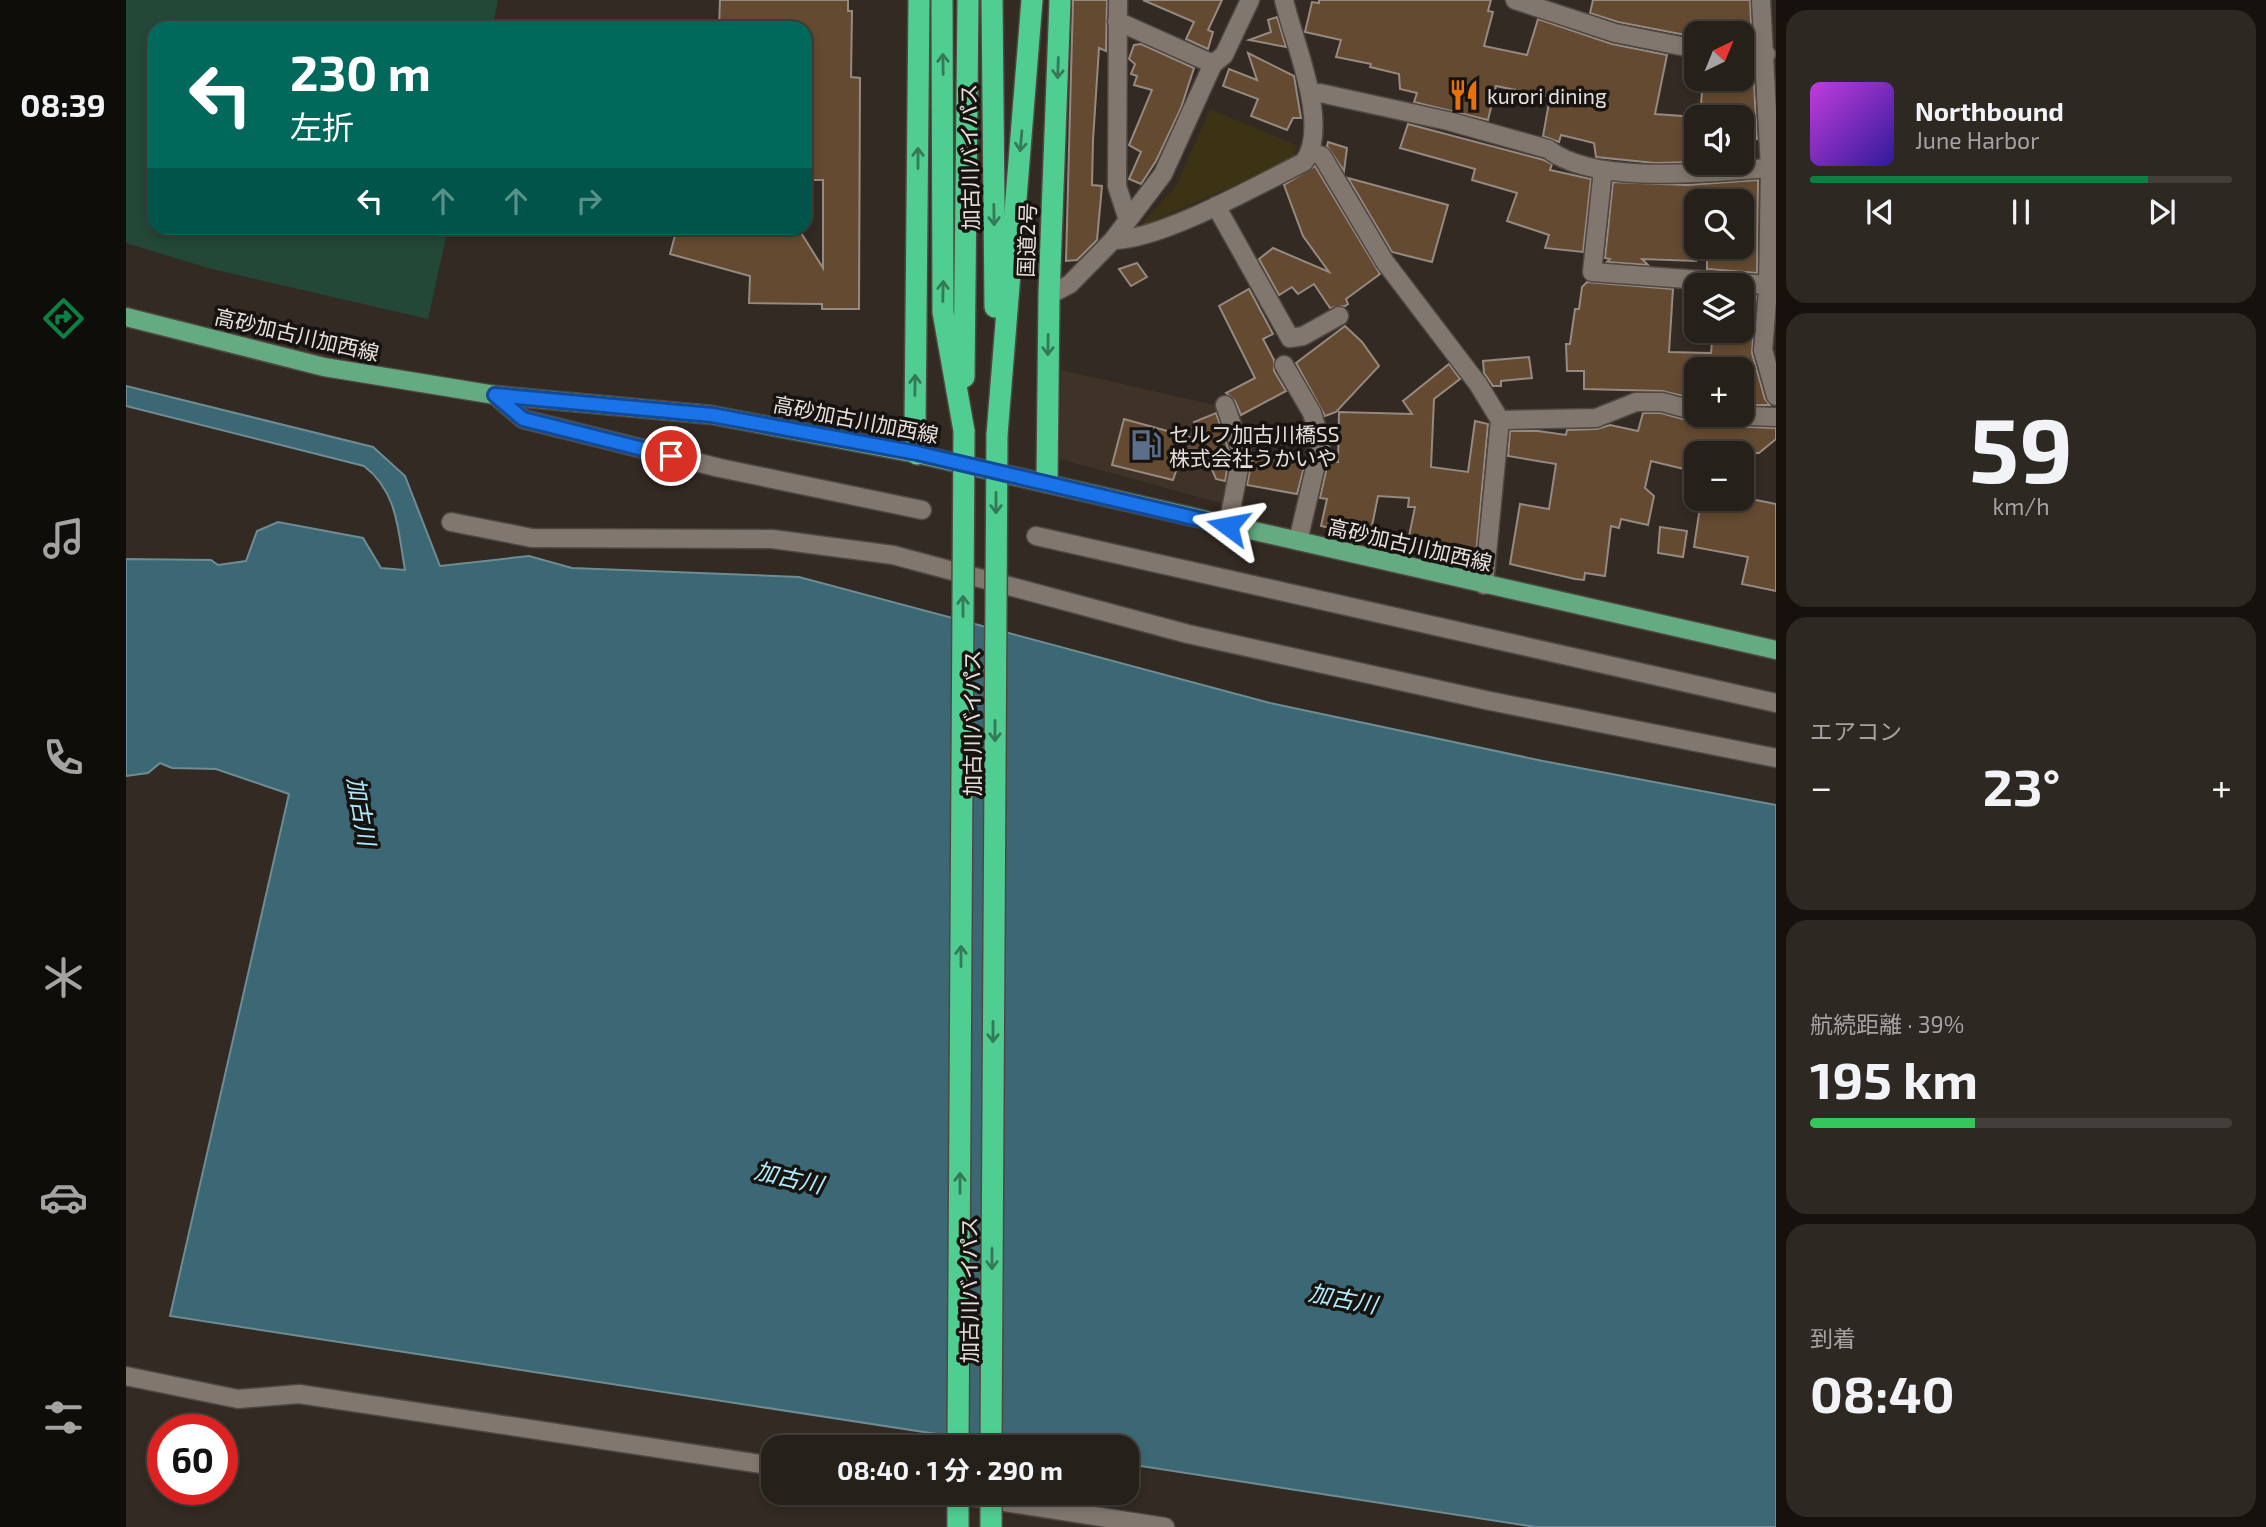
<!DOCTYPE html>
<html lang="ja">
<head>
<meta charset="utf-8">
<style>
  :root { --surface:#26201a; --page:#2e2823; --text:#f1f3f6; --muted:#a4a3a2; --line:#423e39; --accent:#0b8043 }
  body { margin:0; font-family:"Exo 2","Noto Sans JP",sans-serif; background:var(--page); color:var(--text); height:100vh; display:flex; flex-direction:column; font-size:26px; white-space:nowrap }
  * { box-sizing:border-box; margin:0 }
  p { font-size:23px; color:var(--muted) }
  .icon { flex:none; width:38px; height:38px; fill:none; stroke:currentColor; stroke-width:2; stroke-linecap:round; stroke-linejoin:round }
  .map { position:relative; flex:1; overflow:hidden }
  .details { display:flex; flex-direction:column; gap:10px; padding:10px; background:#15120e; width:490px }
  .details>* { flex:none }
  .guide { position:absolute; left:21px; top:21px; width:665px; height:214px; border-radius:21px; box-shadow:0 4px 10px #0003,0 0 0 2px var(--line); background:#00695c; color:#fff; overflow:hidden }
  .needle { width:46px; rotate:43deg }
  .fabs { position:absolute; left:1558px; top:21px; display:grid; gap:14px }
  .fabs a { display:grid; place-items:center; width:70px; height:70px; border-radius:14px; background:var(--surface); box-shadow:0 4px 10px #0003,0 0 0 2px var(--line); font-size:35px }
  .speed { position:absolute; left:21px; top:1414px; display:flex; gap:14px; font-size:35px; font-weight:700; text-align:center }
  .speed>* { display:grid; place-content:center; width:91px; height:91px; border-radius:50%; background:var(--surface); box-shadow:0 4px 10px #0003,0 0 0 2px var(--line); line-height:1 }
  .speed .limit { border:10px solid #d22; background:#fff; color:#111 }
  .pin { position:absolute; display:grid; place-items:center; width:60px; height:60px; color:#fff; margin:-30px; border:4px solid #fff; border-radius:50%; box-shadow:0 2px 7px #0007 }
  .me { position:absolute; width:77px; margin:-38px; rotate:283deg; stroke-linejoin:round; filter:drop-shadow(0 0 5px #0008) }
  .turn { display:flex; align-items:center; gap:24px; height:147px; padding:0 28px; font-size:32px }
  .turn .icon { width:91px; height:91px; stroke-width:2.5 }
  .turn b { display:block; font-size:49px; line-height:60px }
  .lanes { display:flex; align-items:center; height:66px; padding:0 28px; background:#0003; justify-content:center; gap:35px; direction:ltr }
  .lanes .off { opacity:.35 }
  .big { font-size:52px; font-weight:700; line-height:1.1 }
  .details .widget { flex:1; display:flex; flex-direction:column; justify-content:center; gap:10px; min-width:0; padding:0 24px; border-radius:21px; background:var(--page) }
  .details .dial { align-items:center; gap:0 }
  .dial b { font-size:91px; line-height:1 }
  .song { display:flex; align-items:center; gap:21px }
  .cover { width:84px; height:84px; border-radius:10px; background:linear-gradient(135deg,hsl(290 70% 55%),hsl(250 70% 35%)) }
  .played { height:7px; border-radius:4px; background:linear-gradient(90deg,var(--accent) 80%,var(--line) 80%) }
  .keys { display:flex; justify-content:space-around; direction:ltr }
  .heat { display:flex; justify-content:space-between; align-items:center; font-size:38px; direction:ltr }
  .charge { height:10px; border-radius:5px; background:linear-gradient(90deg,#34c759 39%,var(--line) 0) }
  .trip { position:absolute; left:635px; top:1435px; width:378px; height:70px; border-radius:21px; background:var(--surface); box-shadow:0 4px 10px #0003,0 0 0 2px var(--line); font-weight:700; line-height:70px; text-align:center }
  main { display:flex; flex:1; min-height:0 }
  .dock { display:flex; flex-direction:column; width:126px; justify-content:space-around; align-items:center; background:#0f0d0a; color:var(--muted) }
  .dock .icon { width:49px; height:49px }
  .dock .on { color:var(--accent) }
  .dock b { font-size:32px; color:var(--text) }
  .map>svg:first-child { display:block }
  .built { fill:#3f3227 }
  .green { fill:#234837 }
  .sand { fill:#3b3313 }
  .water { fill:#3b6874; stroke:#6e8c93; stroke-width:2 }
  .building { fill:#644a30; stroke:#958a81; stroke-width:2 }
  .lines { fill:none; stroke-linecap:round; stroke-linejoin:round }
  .minor-casing { stroke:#4f4842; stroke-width:21 }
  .major-casing { stroke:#4f4842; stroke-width:21 }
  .highway-casing { stroke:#4f4842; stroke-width:24 }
  .minor { stroke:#82776e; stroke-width:18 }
  .major { stroke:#64ab82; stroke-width:18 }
  .highway { stroke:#50cd90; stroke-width:21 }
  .highway-bridge-casing { stroke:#4f4842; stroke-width:24; stroke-linecap:butt }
  .highway-bridge { stroke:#50cd90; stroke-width:21 }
  .oneway { stroke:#367956 }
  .route-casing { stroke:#114b97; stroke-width:18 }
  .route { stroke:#1a73e8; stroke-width:12 }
  .labels { text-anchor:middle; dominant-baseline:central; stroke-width:7; stroke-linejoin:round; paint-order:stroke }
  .poi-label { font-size:21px; fill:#e6e0db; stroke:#171310; text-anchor:start }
  .street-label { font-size:21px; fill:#e6e0db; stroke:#171310 }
  .water-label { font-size:23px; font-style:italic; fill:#afedfe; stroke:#171310 }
</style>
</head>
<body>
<main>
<nav class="dock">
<b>08:39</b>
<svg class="icon on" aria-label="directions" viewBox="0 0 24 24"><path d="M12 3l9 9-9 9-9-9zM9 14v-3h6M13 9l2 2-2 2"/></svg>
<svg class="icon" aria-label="music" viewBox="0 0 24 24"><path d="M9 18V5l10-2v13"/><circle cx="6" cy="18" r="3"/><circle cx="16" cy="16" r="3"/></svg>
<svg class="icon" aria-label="phone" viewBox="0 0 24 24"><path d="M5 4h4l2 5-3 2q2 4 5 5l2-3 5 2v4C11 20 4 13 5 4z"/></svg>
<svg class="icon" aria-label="climate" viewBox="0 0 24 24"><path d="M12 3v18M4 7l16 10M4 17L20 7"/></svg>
<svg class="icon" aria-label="car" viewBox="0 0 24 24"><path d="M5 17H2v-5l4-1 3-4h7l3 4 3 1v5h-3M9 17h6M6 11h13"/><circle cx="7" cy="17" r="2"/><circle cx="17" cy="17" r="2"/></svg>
<svg class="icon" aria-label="filters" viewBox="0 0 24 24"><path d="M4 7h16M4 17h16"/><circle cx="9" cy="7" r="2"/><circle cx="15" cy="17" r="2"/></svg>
</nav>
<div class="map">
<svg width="1650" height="1527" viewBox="0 0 1650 1527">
  <rect width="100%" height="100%" fill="#332a23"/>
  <path class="built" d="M 935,370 L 1093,406 L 1112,452 L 1102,505 L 934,459 Z"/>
  <path class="green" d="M 0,0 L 372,0 L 366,28 L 28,28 L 28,228 L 322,228 L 302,319 L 82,268 L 0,243 Z"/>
  <path class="sand" d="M 1084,109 L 1172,146 L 1165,161 L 1013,227 L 1050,186 Z"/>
  <path class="water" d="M 0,386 L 247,447 L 279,476 L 314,566 L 403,556 L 446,568 L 673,577 L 1144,703 L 1417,761 L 1650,805 L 1650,1527 L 1410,1527 L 1001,1464 L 1001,1447 L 895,1447 L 44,1316 L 163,794 L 90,769 L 46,768 L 34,763 L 22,773 L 0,776 L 0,559 L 85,560 L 92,565 L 120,561 L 131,531 L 152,522 L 237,538 L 255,568 L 279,570 C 272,531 272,492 238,466 L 0,406 Z"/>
  <g class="building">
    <path d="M 594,0 L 722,0 L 722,11 L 726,11 L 725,77 L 734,78 L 733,309 L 696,309 L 696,304 L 623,303 L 624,276 L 544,254 L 551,228 L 672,228 L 697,268 L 697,180 L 679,180 L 679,28 L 593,28 Z"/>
    <path d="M 947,0 L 981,0 L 980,51 L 973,48 L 967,140 L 966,185 L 976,186 L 971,240 L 951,260 L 940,261 Z"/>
    <path d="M 1017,0 L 1096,0 L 1082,30 L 1087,32 L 1082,49 L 1060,39 L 1068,22 Z"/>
    <path d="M 1193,0 L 1365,0 L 1362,11 L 1367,12 L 1358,46 L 1401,55 L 1412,19 L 1486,44 L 1541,55 L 1529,114 L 1570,117 L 1570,162 L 1529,163 L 1470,157 L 1468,143 L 1435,135 L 1433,142 L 1417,136 L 1424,97 L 1370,86 L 1362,120 L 1288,102 L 1291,93 L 1274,89 L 1273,74 L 1244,67 L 1245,64 L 1210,57 L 1215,40 L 1179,32 L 1186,2 L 1193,3 Z"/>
    <path d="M 1467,0 L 1624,0 L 1626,42 L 1615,42 L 1615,33 L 1570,33 L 1570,37 L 1492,22 L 1464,13 Z"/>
    <path d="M 1151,17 L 1160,47 L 1123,40 L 1145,32 L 1142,20 Z"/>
    <path d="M 1015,44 L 1068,68 L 1055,108 L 1030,161 L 1015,184 L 1003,179 L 1015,152 L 1003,145 L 1026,90 L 1008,85 L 1011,76 L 1005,74 L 1009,64 L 1003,59 L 1008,45 Z"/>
    <path d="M 1122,53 L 1168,76 L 1175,118 L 1167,118 L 1161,130 L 1125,116 L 1132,99 L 1097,86 L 1103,69 L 1131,80 Z"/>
    <path d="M 1615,64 L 1627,65 L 1631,139 L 1615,137 L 1615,117 L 1574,117 L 1577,79 L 1615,79 Z"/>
    <path d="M 1282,124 L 1418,160 L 1426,164 L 1424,170 L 1465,179 L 1457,252 L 1419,248 L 1423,235 L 1381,221 L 1391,193 L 1346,180 L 1349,169 L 1274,148 Z"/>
    <path d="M 1202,142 L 1221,148 L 1218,171 L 1201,146 Z"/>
    <path d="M 1189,166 L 1254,274 L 1220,299 L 1222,304 L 1219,306 L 1204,308 L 1188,284 L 1172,294 L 1166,287 L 1153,295 L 1133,259 L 1147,248 L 1203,272 L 1177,236 L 1158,185 Z"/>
    <path d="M 1222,178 L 1322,205 L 1306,262 L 1266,252 Z"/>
    <path d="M 1632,180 L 1631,273 L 1581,269 L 1581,247 L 1615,247 L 1615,201 L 1570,201 L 1570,261 L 1516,259 L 1522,265 L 1481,262 L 1484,259 L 1479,258 L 1487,182 L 1561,185 Z"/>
    <path d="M 1011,263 L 1021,277 L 1005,286 L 993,269 Z"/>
    <path d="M 1461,282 L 1547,289 L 1543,352 L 1585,353 L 1587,331 L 1615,331 L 1615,294 L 1630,296 L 1626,353 L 1639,399 L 1644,405 L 1626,405 L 1619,369 L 1570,369 L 1570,375 L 1563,374 L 1561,397 L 1536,391 L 1458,389 L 1458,371 L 1441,371 L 1440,344 L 1444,344 L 1449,309 L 1453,309 L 1456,287 Z"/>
    <path d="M 1123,289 L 1147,334 L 1137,339 L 1148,360 L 1148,371 L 1160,391 L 1115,415 L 1109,401 L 1100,393 L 1129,378 L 1093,306 Z"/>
    <path d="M 1219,326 L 1236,342 L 1253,366 L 1210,412 L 1199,416 L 1170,363 Z"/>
    <path d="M 1403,357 L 1406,378 L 1375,381 L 1375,386 L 1367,386 L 1358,373 L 1357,361 Z"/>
    <path d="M 1323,364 L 1334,379 L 1308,399 L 1305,467 L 1342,472 L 1349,421 L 1362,424 L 1350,554 L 1331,551 L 1331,547 L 1299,543 L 1298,549 L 1281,546 L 1289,507 L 1282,507 L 1283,498 L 1252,496 L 1244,536 L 1195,526 L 1201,499 L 1194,498 L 1202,462 L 1212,462 L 1213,412 L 1286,414 L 1277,401 Z"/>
    <path d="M 1090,413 L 1104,454 L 1099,481 L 1090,479 L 1085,467 L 1054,459 L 1047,480 L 986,465 L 998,419 L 1074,440 L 1068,422 Z"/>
    <path d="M 1517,413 L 1535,413 L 1568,422 L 1587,420 L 1597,426 L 1650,428 L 1650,439 L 1633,453 L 1570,453 L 1570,472 L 1525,461 L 1519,488 L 1528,496 L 1522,525 L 1495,519 L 1493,528 L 1485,526 L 1479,576 L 1459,573 L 1458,580 L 1449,579 L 1384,564 L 1394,504 L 1423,509 L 1430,464 L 1382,456 L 1384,431 L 1412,431 L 1440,435 L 1441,430 L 1471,429 L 1484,425 L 1512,431 Z"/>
    <path d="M 1127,454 L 1179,463 L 1171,494 L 1121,485 Z"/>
    <path d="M 1615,497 L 1650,504 L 1650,591 L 1616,584 L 1622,557 L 1568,547 L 1575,500 L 1615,509 Z"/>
    <path d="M 1534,527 L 1561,531 L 1557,557 L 1532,553 Z"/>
  </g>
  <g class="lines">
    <defs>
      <g id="minor">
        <path d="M 992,0 L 991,186 L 1002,220"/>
        <path d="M 1389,0 L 1489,33 L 1570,49"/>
        <path d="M 1635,0 L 1644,168 L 1642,290 L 1637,350 L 1650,396"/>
        <path d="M 991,21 L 1087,64"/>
        <path d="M 1615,53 L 1640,54"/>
        <path d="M 1185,96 L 1194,93 L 1322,121 L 1422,149 C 1468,186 1586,172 1644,168"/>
        <path d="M 1185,152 L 1196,156 L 1259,262 L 1352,384 L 1374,420 L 1358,585"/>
        <path d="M 1477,170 L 1466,272 L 1642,285"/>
        <path d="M 1090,206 L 1164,338 L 1177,336 L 1213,316"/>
        <path d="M 987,240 C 1035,240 1132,185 1178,162 C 1205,125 1167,41 1158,0"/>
        <path d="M 923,295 L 944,284 L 987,240 L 1037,174 L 1087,64 L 1098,55 L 1124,0"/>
        <path d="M 1158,365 L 1186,413 L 1195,443 L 1172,541"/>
        <path d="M 369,395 L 397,419 L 594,468 L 796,510"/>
        <path d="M 1099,405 L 1116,453 L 1102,525"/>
        <path d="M 1597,415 L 1650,417"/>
        <path d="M 1374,420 L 1470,418 L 1510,402 L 1536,402 L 1570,411"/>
        <path d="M 325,522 L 406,538 L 646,539 L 767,555 L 1062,634 L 1364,701 L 1650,758"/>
        <path d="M 910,536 L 1650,703"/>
        <path d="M 0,1376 L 112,1399 L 173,1394 L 648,1466"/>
        <path d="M 821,1493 L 1039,1527"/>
      </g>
      <path id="major" d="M 0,317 L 198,367 L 369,395 L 586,415 L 791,454 L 1650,650"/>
      <g id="highway">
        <path d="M 816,0 L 817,312 L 838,431"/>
        <path d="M 866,0 L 869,307"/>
        <path d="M 838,377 L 842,0"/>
        <path d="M 871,435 L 906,0"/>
        <path d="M 791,454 L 789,426 L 793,0"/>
        <path d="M 921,482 L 923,295 L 934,0"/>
      </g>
    </defs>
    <use href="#minor" class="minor-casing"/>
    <use href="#major" class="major-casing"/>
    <use href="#highway" class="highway-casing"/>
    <use href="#minor" class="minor"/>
    <use href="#major" class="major"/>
    <use href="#highway" class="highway"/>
    <defs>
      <g id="highway-bridge">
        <path d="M 832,1447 L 838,431"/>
        <path d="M 865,1447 L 871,435"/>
        <path d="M 832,1527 L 832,1493"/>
        <path d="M 865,1527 L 865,1493"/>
      </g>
    </defs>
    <use href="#highway-bridge" class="highway-bridge-casing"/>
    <use href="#highway-bridge" class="highway-bridge"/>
  </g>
  <defs><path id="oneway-shaft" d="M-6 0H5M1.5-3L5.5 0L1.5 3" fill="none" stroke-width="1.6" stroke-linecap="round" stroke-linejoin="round" transform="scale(1.75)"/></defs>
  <g class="oneway">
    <use href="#oneway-shaft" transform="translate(817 64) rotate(-91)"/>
    <use href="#oneway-shaft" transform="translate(932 68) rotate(92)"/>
    <use href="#oneway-shaft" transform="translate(895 141) rotate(95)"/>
    <use href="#oneway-shaft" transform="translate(792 158) rotate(-90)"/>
    <use href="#oneway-shaft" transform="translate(868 215) rotate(89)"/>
    <use href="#oneway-shaft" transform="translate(817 291) rotate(-89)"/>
    <use href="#oneway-shaft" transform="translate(922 345) rotate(91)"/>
    <use href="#oneway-shaft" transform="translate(789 385) rotate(-89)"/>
    <use href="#oneway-shaft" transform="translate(870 503) rotate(90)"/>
    <use href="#oneway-shaft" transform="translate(837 606) rotate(-90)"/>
    <use href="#oneway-shaft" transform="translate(869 731) rotate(90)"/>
    <use href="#oneway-shaft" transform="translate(835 956) rotate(-90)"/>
    <use href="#oneway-shaft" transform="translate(867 1032) rotate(90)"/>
    <use href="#oneway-shaft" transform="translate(834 1183) rotate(-90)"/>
    <use href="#oneway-shaft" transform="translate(866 1259) rotate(90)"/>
  </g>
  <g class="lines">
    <defs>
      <path id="route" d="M 545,456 L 397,419 L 369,395 L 586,415 L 791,453 L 1102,526"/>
    </defs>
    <use href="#route" class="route-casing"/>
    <use href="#route" class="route"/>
  </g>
  <defs>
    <symbol id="restaurant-bare" viewBox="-9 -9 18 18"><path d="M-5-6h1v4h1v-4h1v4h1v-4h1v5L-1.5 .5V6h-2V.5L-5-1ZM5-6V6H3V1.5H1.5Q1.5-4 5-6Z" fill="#e8710a" stroke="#171310" stroke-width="2.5" paint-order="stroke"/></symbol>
    <symbol id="fuel-bare" viewBox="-9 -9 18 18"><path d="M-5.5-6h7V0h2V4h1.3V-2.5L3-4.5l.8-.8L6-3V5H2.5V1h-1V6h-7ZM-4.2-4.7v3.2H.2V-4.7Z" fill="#5c6f8a" stroke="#171310" stroke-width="2.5" paint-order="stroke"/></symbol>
  </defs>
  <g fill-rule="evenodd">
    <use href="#restaurant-bare" x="1316" y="73" width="44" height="44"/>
    <use href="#fuel-bare" x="998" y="423" width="44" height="44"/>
  </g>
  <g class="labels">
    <g class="poi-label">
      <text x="1361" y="95">kurori dining</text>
      <text x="1043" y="433">セルフ加古川橋SS<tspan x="1043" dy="24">株式会社うかいや</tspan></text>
    </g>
    <g class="street-label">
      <text transform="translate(843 157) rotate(-91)">加古川バイパス</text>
      <text transform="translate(900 240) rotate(-88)">国道2号</text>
      <text transform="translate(171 334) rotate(13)">高砂加古川加西線</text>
      <text transform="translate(730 419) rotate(11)">高砂加古川加西線</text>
      <text transform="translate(1284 544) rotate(13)">高砂加古川加西線</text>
      <text transform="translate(845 723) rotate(-90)">加古川バイパス</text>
      <text transform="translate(842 1290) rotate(-90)">加古川バイパス</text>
    </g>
    <g class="water-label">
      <text transform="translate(236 811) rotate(80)">加古川</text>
      <text transform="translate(663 1177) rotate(13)">加古川</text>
      <text transform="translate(1217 1298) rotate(11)">加古川</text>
    </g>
  </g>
</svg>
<div class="fabs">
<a><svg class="needle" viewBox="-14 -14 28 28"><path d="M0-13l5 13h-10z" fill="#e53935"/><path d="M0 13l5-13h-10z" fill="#a4a3a2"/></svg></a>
<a><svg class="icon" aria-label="sound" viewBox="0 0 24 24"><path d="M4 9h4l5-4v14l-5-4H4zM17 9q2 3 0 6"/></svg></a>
<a><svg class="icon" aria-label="search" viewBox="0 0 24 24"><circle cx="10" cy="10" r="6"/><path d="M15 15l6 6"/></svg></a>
<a><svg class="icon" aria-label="layers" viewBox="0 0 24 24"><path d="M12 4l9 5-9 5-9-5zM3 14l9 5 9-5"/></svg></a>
<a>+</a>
<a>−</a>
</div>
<div class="speed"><div class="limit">60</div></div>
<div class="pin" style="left:545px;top:456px;background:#d93025"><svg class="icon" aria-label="arrive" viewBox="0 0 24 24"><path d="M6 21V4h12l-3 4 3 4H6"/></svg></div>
<svg class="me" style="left:1102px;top:526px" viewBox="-20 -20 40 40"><path d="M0-17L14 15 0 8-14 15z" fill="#1a73e8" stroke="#fff" stroke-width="4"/></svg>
<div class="trip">08:40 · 1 分 · 290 m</div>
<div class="guide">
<div class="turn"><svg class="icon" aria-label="left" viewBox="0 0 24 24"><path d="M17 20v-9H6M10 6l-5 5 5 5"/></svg><div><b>230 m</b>左折</div></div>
<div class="lanes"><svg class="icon" aria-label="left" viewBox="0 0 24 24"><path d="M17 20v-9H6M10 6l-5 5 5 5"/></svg><svg class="icon off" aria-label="ahead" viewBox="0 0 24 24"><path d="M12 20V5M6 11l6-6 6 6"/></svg><svg class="icon off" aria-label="ahead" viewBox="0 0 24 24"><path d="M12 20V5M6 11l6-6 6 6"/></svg><svg class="icon off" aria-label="right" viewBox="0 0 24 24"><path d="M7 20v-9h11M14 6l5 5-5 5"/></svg></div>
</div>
</div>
<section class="details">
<div class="widget">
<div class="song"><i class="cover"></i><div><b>Northbound</b><p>June Harbor</p></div></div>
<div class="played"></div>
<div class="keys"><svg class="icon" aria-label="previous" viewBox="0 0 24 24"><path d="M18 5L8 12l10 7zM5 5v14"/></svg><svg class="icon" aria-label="pause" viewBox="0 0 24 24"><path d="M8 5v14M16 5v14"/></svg><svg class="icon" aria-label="next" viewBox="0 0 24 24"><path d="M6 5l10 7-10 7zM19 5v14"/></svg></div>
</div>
<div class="widget dial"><b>59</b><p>km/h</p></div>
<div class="widget"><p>エアコン</p>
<div class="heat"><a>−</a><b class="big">23°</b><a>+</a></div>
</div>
<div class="widget"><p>航続距離 · 39%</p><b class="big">195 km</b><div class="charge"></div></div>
<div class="widget"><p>到着</p><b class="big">08:40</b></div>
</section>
</main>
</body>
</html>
